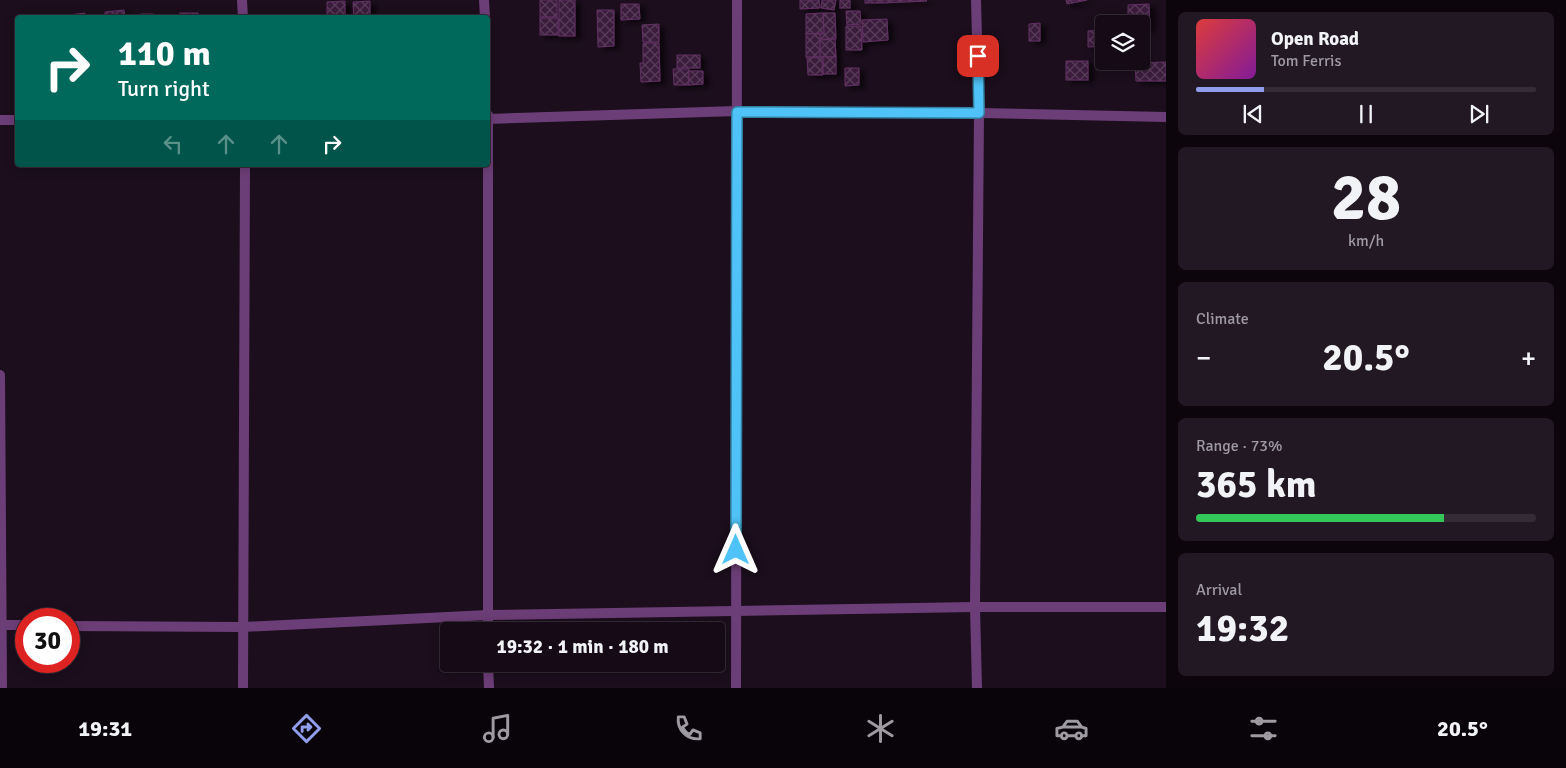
<!DOCTYPE html>
<html lang="en">
<head>
<meta charset="utf-8">
<style>
  :root { --surface:#150a16; --page:#221823; --text:#f1f3f6; --muted:#9d9aa1; --line:#342b35; --accent:#909dea }
  body { margin:0; font-family:Signika,sans-serif; background:var(--page); color:var(--text); height:100vh; display:flex; flex-direction:column; font-size:19px; white-space:nowrap }
  * { box-sizing:border-box; margin:0 }
  p { font-size:16px; color:var(--muted) }
  .icon { flex:none; width:28px; height:28px; fill:none; stroke:currentColor; stroke-width:2; stroke-linecap:round; stroke-linejoin:round }
  .map { position:relative; flex:1; overflow:hidden }
  .panel { display:flex; flex-direction:column; gap:12px; padding:12px; background:#0c060c; width:400px }
  .panel>* { flex:none }
  .top-card { position:absolute; left:15px; top:15px; width:475px; height:152px; border-radius:5px; box-shadow:0 2px 12px #0003,0 0 0 1px var(--line); background:#00695c; color:#fff; overflow:hidden }
  .controls { position:absolute; left:1095px; top:15px; display:grid; gap:10px }
  .controls a { display:grid; place-items:center; width:55px; height:55px; border-radius:5px; background:var(--surface); box-shadow:0 2px 12px #0003,0 0 0 1px var(--line); font-size:25px }
  .speed { position:absolute; left:15px; top:608px; display:flex; gap:10px; font-size:25px; font-weight:700; text-align:center }
  .speed>* { display:grid; place-content:center; width:65px; height:65px; border-radius:50%; background:var(--surface); box-shadow:0 2px 12px #0003,0 0 0 1px var(--line); line-height:1 }
  .speed .limit { border:8px solid #d22; background:#fff; color:#111 }
  .pin { position:absolute; display:grid; place-items:center; width:42px; height:42px; color:#fff; margin:-21px; border-radius:10px; box-shadow:0 2px 8px #0006 }
  .me { position:absolute; width:55px; margin:-28px; rotate:0deg; stroke-linejoin:round; filter:drop-shadow(0 0 4px #0008) }
  .turn { display:flex; align-items:center; gap:18px; height:105px; padding:0 20px; font-size:22px }
  .turn .icon { width:65px; height:65px; stroke-width:2.5 }
  .turn b { display:block; font-size:35px; line-height:42px }
  .lanes { display:flex; align-items:center; height:48px; padding:0 20px; background:#0003; justify-content:center; gap:25px; direction:ltr }
  .lanes .off { opacity:.35 }
  .big { font-size:38px; font-weight:800; line-height:1.1 }
  .panel .card { flex:1; display:flex; flex-direction:column; justify-content:center; gap:8px; min-width:0; padding:0 18px; border-radius:8px; background:var(--page) }
  .panel .dial { align-items:center; gap:0 }
  .dial b { font-size:65px; line-height:1 }
  .song { display:flex; align-items:center; gap:15px }
  .cover { width:60px; height:60px; border-radius:8px; background:linear-gradient(135deg,hsl(0 70% 55%),hsl(290 70% 35%)) }
  .played { height:5px; border-radius:2px; background:linear-gradient(90deg,var(--accent) 20%,var(--line) 20%) }
  .keys { display:flex; justify-content:space-around; direction:ltr }
  .heat { display:flex; justify-content:space-between; align-items:center; font-size:28px; direction:ltr }
  .charge { height:8px; border-radius:4px; background:linear-gradient(90deg,#34c759 73%,var(--line) 0) }
  .trip { position:absolute; left:440px; top:622px; width:285px; height:50px; border-radius:5px; background:var(--surface); box-shadow:0 2px 12px #0003,0 0 0 1px var(--line); font-weight:800; line-height:50px; text-align:center }
  .tab-bar { display:flex; height:80px; justify-content:space-around; align-items:center; background:#080409; color:var(--muted) }
  .tab-bar .icon { width:35px; height:35px }
  .tab-bar .selected { color:var(--accent) }
  .tab-bar b { font-size:22px; color:var(--text) }
  main { display:flex; flex:1; min-height:0 }
  .map>svg:first-child { display:block }
  .building { fill:url(#building-cross-hatch); stroke:#633165; filter:url(#shadow) }
  .lines { fill:none; stroke-linecap:round; stroke-linejoin:round }
  .street { stroke:#6c3e77; stroke-width:10 }
  .route-casing { stroke:#337fa1; stroke-width:12 }
  .route { stroke:#4fc3f7; stroke-width:9 }
</style>
</head>
<body>
<main>
<div class="map">
<svg width="1166" height="688" viewBox="0 0 1166 688">
  <defs>
    <pattern id="building-cross-hatch" width="8" height="8" patternUnits="userSpaceOnUse" patternTransform="scale(1.25)"><rect width="8" height="8" fill="#3b1c3c"/><path d="M0 0l8 8M0 8l8-8" fill="none" stroke="#583c59"/></pattern>
    <filter id="shadow"><feDropShadow dx="5.5" dy="3" stdDeviation="2.5" flood-color="#0009"/></filter>
  </defs>
  <rect width="100%" height="100%" fill="#1c0e1d"/>
  <g class="building">
    <rect x="540" y="0" width="17" height="17"/>
    <rect x="559" y="0" width="16" height="36"/>
    <path d="M 800,0 L 819,0 L 820,8 L 800,9 Z"/>
    <path d="M 822,0 L 836,0 L 834,10 L 821,8 Z"/>
    <rect x="840" y="0" width="10" height="8"/>
    <rect x="865" y="0" width="16" height="3"/>
    <path d="M 882,0 L 926,0 L 927,1 L 882,3 Z"/>
    <path d="M 1066,0 L 1087,0 L 1067,4 Z"/>
    <path d="M 345,1 L 345,18 L 327,18 L 327,2 Z"/>
    <path d="M 370,1 L 370,17 L 354,18 L 353,2 Z"/>
    <path d="M 621,4 L 639,4 L 640,19 L 621,20 Z"/>
    <path d="M 1149,4 L 1150,29 L 1141,29 L 1141,24 L 1128,24 L 1128,5 Z"/>
    <path d="M 124,10 L 125,18 L 105,18 L 105,12 Z"/>
    <path d="M 597,10 L 614,10 L 614,46 L 598,47 Z"/>
    <path d="M 846,11 L 860,11 L 861,24 L 847,25 Z"/>
    <path d="M 85,13 L 85,18 L 69,18 L 68,15 Z"/>
    <rect x="180" y="13" width="18" height="5"/>
    <path d="M 823,13 L 835,13 L 836,39 L 820,39 L 820,34 L 824,34 Z"/>
    <path d="M 823,13 L 824,33 L 806,34 L 806,14 Z"/>
    <rect x="141" y="14" width="12" height="4"/>
    <rect x="540" y="18" width="18" height="17"/>
    <path d="M 887,19 L 888,40 L 863,42 L 862,20 Z"/>
    <path d="M 1040,23 L 1040,41 L 1029,41 L 1029,24 Z"/>
    <path d="M 659,24 L 659,42 L 643,42 L 642,25 Z"/>
    <path d="M 846,26 L 861,26 L 862,50 L 846,50 Z"/>
    <path d="M 1104,30 L 1104,46 L 1088,47 L 1088,31 Z"/>
    <rect x="806" y="34" width="14" height="23"/>
    <path d="M 835,39 L 836,57 L 820,57 L 820,40 Z"/>
    <path d="M 643,43 L 659,43 L 660,81 L 641,82 L 640,63 L 643,63 Z"/>
    <rect x="677" y="55" width="23" height="13"/>
    <path d="M 822,57 L 823,75 L 808,75 L 807,58 Z"/>
    <rect x="823" y="57" width="13" height="17"/>
    <rect x="1066" y="61" width="22" height="19"/>
    <path d="M 1166,62 L 1166,81 L 1136,81 L 1135,63 Z"/>
    <path d="M 845,68 L 859,68 L 859,85 L 845,86 Z"/>
    <path d="M 673,69 L 689,69 L 689,85 L 674,85 Z"/>
    <path d="M 689,71 L 703,71 L 703,84 L 689,85 Z"/>
  </g>
  <g class="lines">
    <g class="street">
      <path d="M 242,0 L 243,18"/>
      <path d="M 484,0 L 485,18"/>
      <path d="M 976,0 L 979,113 L 975,607 L 977,688"/>
      <path d="M 488,115 L 488,631"/>
      <path d="M 488,119 L 737,111 L 979,113 L 1166,117"/>
      <path d="M 0,120 L 18,120"/>
      <path d="M 0,375 L 2,688"/>
      <path d="M 0,625 L 26,625"/>
      <path d="M 69,626 L 243,627 L 488,615 L 975,607 L 1166,607"/>
      <path d="M 488,664 L 489,688"/>
      <path d="M 243,688 L 245,165"/>
      <path d="M 736,688 L 737,0"/>
    </g>
  </g>
  <g class="lines">
    <defs>
      <path id="route" d="M 736,550 L 737,112 L 979,113 L 978,56"/>
    </defs>
    <use href="#route" class="route-casing"/>
    <use href="#route" class="route"/>
  </g>
</svg>
<div class="controls">
<a><svg class="icon" aria-label="layers" viewBox="0 0 24 24"><path d="M12 4l9 5-9 5-9-5zM3 14l9 5 9-5"/></svg></a>
</div>
<div class="speed"><div class="limit">30</div></div>
<div class="pin" style="left:978px;top:56px;background:#d93025"><svg class="icon" aria-label="arrive" viewBox="0 0 24 24"><path d="M6 21V4h12l-3 4 3 4H6"/></svg></div>
<svg class="me" style="left:736px;top:550px" viewBox="-20 -20 40 40"><path d="M0-17L14 15 0 8-14 15z" fill="#4fc3f7" stroke="#fff" stroke-width="4"/></svg>
<div class="trip">19:32 · 1 min · 180 m</div>
<div class="top-card">
<div class="turn"><svg class="icon" aria-label="right" viewBox="0 0 24 24"><path d="M7 20v-9h11M14 6l5 5-5 5"/></svg><div><b>110 m</b>Turn right</div></div>
<div class="lanes"><svg class="icon off" aria-label="left" viewBox="0 0 24 24"><path d="M17 20v-9H6M10 6l-5 5 5 5"/></svg><svg class="icon off" aria-label="ahead" viewBox="0 0 24 24"><path d="M12 20V5M6 11l6-6 6 6"/></svg><svg class="icon off" aria-label="ahead" viewBox="0 0 24 24"><path d="M12 20V5M6 11l6-6 6 6"/></svg><svg class="icon" aria-label="right" viewBox="0 0 24 24"><path d="M7 20v-9h11M14 6l5 5-5 5"/></svg></div>
</div>
</div>
<section class="panel">
<div class="card">
<div class="song"><i class="cover"></i><div><b>Open Road</b><p>Tom Ferris</p></div></div>
<div class="played"></div>
<div class="keys"><svg class="icon" aria-label="previous" viewBox="0 0 24 24"><path d="M18 5L8 12l10 7zM5 5v14"/></svg><svg class="icon" aria-label="pause" viewBox="0 0 24 24"><path d="M8 5v14M16 5v14"/></svg><svg class="icon" aria-label="next" viewBox="0 0 24 24"><path d="M6 5l10 7-10 7zM19 5v14"/></svg></div>
</div>
<div class="card dial"><b>28</b><p>km/h</p></div>
<div class="card"><p>Climate</p>
<div class="heat"><a>−</a><b class="big">20.5°</b><a>+</a></div>
</div>
<div class="card"><p>Range · 73%</p><b class="big">365 km</b><div class="charge"></div></div>
<div class="card"><p>Arrival</p><b class="big">19:32</b></div>
</section>
</main>
<nav class="tab-bar">
<b>19:31</b>
<svg class="icon selected" aria-label="directions" viewBox="0 0 24 24"><path d="M12 3l9 9-9 9-9-9zM9 14v-3h6M13 9l2 2-2 2"/></svg>
<svg class="icon" aria-label="music" viewBox="0 0 24 24"><path d="M9 18V5l10-2v13"/><circle cx="6" cy="18" r="3"/><circle cx="16" cy="16" r="3"/></svg>
<svg class="icon" aria-label="phone" viewBox="0 0 24 24"><path d="M5 4h4l2 5-3 2q2 4 5 5l2-3 5 2v4C11 20 4 13 5 4z"/></svg>
<svg class="icon" aria-label="climate" viewBox="0 0 24 24"><path d="M12 3v18M4 7l16 10M4 17L20 7"/></svg>
<svg class="icon" aria-label="car" viewBox="0 0 24 24"><path d="M5 17H2v-5l4-1 3-4h7l3 4 3 1v5h-3M9 17h6M6 11h13"/><circle cx="7" cy="17" r="2"/><circle cx="17" cy="17" r="2"/></svg>
<svg class="icon" aria-label="filters" viewBox="0 0 24 24"><path d="M4 7h16M4 17h16"/><circle cx="9" cy="7" r="2"/><circle cx="15" cy="17" r="2"/></svg>
<b>20.5°</b>
</nav>
</body>
</html>
